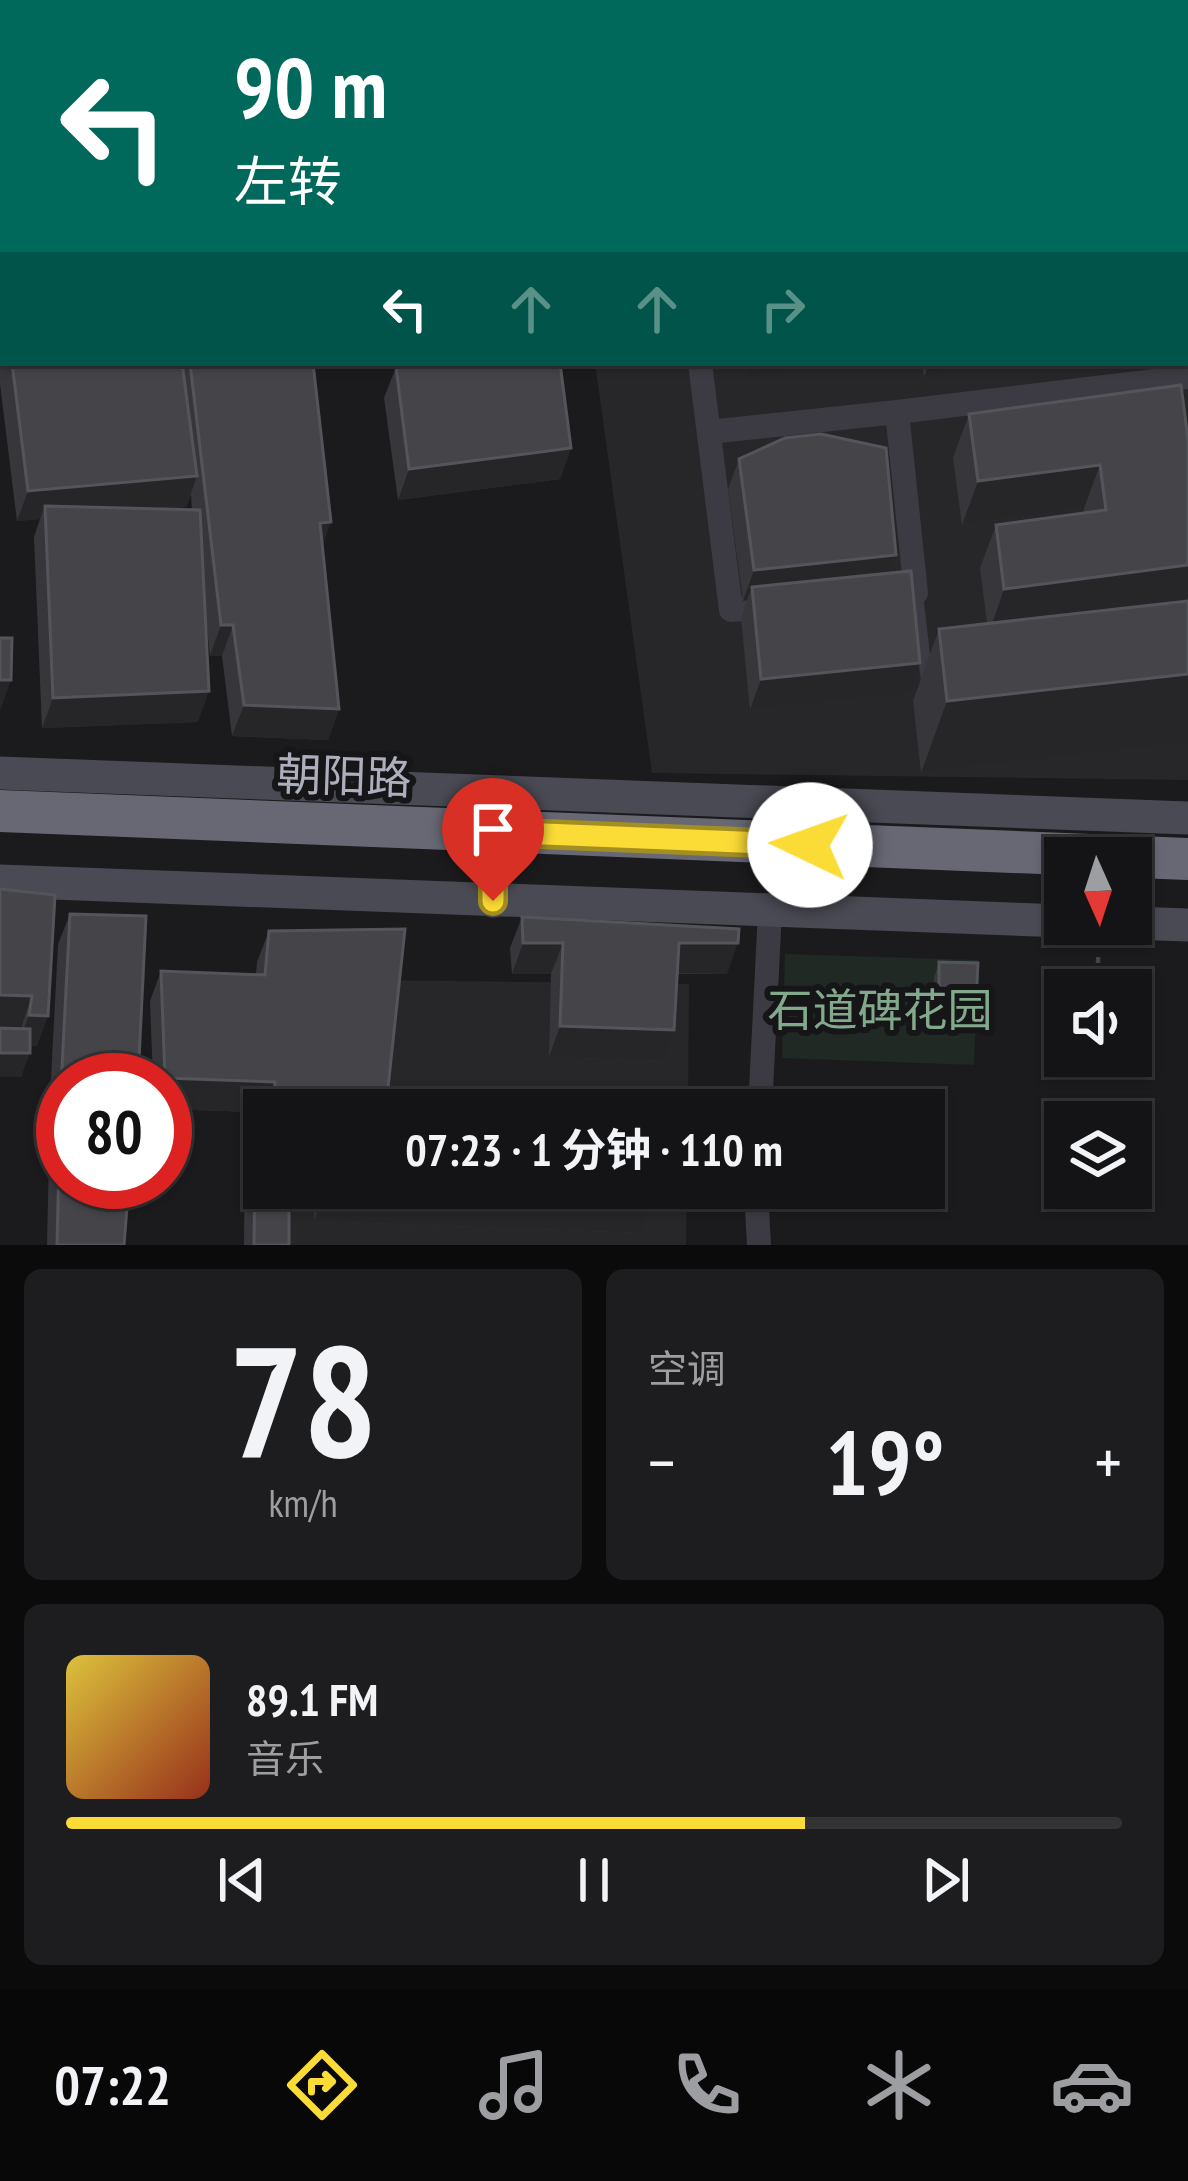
<!DOCTYPE html>
<html lang="zh">
<head>
<meta charset="utf-8">
<style>
  :root { --surface:#141416; --page:#1d1d1f; --text:#f1f3f6; --muted:#9d9ea1; --line:#333335; --accent:#fbdb35 }
  body { margin:0; font-family:"PT Sans Narrow","Noto Sans SC",sans-serif; background:var(--page); color:var(--text); height:100vh; display:flex; flex-direction:column; font-size:45px; white-space:nowrap }
  * { box-sizing:border-box; margin:0 }
  p { font-size:39px; color:var(--muted) }
  .icon { flex:none; width:66px; height:66px; fill:none; stroke:currentColor; stroke-width:2; stroke-linecap:round; stroke-linejoin:round }
  .map { position:relative; height:1245px; overflow:hidden }
  .drawer { display:flex; flex-direction:column; gap:24px; padding:24px; background:#0b0b0c; flex:1 }
  .drawer>* { flex:none }
  .guide { position:absolute; left:0px; top:0px; width:1188px; height:366px; box-shadow:0 3px 9px #0004,0 0 0 3px var(--line); background:#00695c; color:#fff; overflow:hidden }
  .needle { width:78px; rotate:177deg }
  .fabs { position:absolute; left:1044px; top:837px; display:grid; gap:24px }
  .fabs a { display:grid; place-items:center; width:108px; height:108px; border-radius:0px; background:var(--surface); box-shadow:0 3px 9px #0004,0 0 0 3px var(--line); font-size:60px }
  .speed { position:absolute; left:36px; top:1053px; display:flex; gap:24px; font-size:60px; font-weight:700; text-align:center }
  .speed>* { display:grid; place-content:center; width:156px; height:156px; border-radius:50%; background:var(--surface); box-shadow:0 3px 9px #0004,0 0 0 3px var(--line); line-height:1 }
  .speed .limit { border:18px solid #d22; background:#fff; color:#111 }
  .pin { position:absolute; display:grid; place-items:center; width:102px; height:102px; color:#fff; margin:-123px -51px; border-radius:50% 50% 50% 0; rotate:-45deg; box-shadow:0 0 12px #0007 }
  .pin .icon { rotate:45deg }
  .me { position:absolute; width:132px; margin:-66px; rotate:273deg; stroke-linejoin:round; filter:drop-shadow(0 0 9px #0008) }
  .turn { display:flex; align-items:center; gap:42px; height:252px; padding:0 36px; font-size:54px }
  .turn .icon { width:156px; height:156px; stroke-width:2.5 }
  .turn b { display:block; font-size:84px; line-height:102px }
  .lanes { display:flex; align-items:center; height:114px; padding:0 36px; background:#0003; justify-content:center; gap:60px; direction:ltr }
  .lanes .off { opacity:.35 }
  .big { font-size:90px; font-weight:700; line-height:1.1 }
  .drawer .tile { flex:1; display:flex; flex-direction:column; justify-content:center; gap:18px; min-width:0; padding:0 42px; border-radius:18px; background:var(--page) }
  .drawer .dial { align-items:center; gap:0 }
  .dial b { font-size:156px; line-height:1 }
  .song { display:flex; align-items:center; gap:36px }
  .cover { width:144px; height:144px; border-radius:18px; background:linear-gradient(135deg,hsl(50 70% 55%),hsl(10 70% 35%)) }
  .played { height:12px; border-radius:6px; background:linear-gradient(90deg,var(--accent) 70%,var(--line) 70%) }
  .keys { display:flex; justify-content:space-around; direction:ltr }
  .heat { display:flex; justify-content:space-between; align-items:center; font-size:66px; direction:ltr }
  .drawer .tiles { flex:1; display:grid; gap:24px; grid-template-columns:1fr 1fr }
  .tile:last-child { grid-column:span 2 }
  .trip { position:absolute; left:243px; top:1089px; width:702px; height:120px; border-radius:0px; background:var(--surface); box-shadow:0 3px 9px #0004,0 0 0 3px var(--line); font-weight:700; line-height:120px; text-align:center }
  .tabs { display:flex; height:192px; justify-content:space-around; align-items:center; background:#080809; color:var(--muted) }
  .tabs .icon { width:84px; height:84px }
  .tabs .selected { color:var(--accent) }
  .tabs b { font-size:54px; color:var(--text) }
  .map>svg:first-child { display:block }
  .built { fill:#27272a }
  .green { fill:#202923 }
  .lines { fill:none; stroke-linecap:round; stroke-linejoin:round }
  .path { stroke:#41424a; stroke-width:4.5; stroke-dasharray:6 9; stroke-linecap:butt }
  .lane { stroke:#3c3b43; stroke-width:12 }
  .street { stroke:#3c3b43; stroke-width:24 }
  .secondary { stroke:#494a53; stroke-width:33 }
  .highway { stroke:#676874; stroke-width:42 }
  .wall { fill:#37373b; fill-rule:evenodd }
  .shaded-wall { fill:#262629 }
  .building { fill:#444449; stroke:#54555b; stroke-width:3 }
  .route-casing { stroke:#a38e22; stroke-width:30 }
  .route { stroke:#fbdb35; stroke-width:21 }
  .labels { text-anchor:middle; dominant-baseline:central; stroke-width:12; stroke-linejoin:round; paint-order:stroke }
  .street-label { font-size:45px; fill:#adafbd; stroke:#161618 }
  .park-label { font-size:45px; fill:#83a98c; stroke:#161618 }
</style>
</head>
<body>
<div class="map">
<svg width="1188" height="1245" viewBox="0 0 1188 1245">
  <rect width="100%" height="100%" fill="#1b1b1d"/>
  <g class="built">
    <path d="M 544,0 L 1188,0 L 1188,780 L 652,773 L 595,363 L 1185,363 L 1185,3 Z"/>
    <path d="M 288,979 L 689,984 L 688,1110 L 287,1110 Z"/>
    <path d="M 286,1188 L 687,1188 L 686,1245 L 285,1245 Z"/>
  </g>
  <path class="green" d="M 785,954 L 978,960 L 974,1065 L 782,1058 Z"/>
  <g class="lines">
    <path class="path" d="M 1098,963 L 1099,924"/>
    <g class="lane">
      <path d="M 931,0 L 931,3"/>
      <path d="M 1185,249 L 1188,249"/>
      <path d="M 917,594 L 927,681"/>
    </g>
    <g class="street">
      <path d="M 632,0 L 633,3"/>
      <path d="M 700,363 L 731,610 L 774,606"/>
      <path d="M 897,412 L 1188,377"/>
      <path d="M 709,432 L 897,412 L 916,593 L 881,596"/>
      <path d="M 760,1110 L 770,911"/>
      <path d="M 756,1188 L 759,1245"/>
    </g>
    <g class="secondary">
      <path d="M 0,773 L 1188,818"/>
      <path d="M 492,806 L 493,901"/>
      <path d="M 0,881 L 1065,921"/>
      <path d="M 1131,923 L 1188,925"/>
    </g>
    <path class="highway" d="M 0,811 L 1188,859"/>
  </g>
  <g class="wall">
    <path d="M 0,46 L 3,46 L 3,363 L 313,363 L 322,545 L 339,709 L 328,740 L 232,736 L 222,656 L 210,656 L 206,618 L 198,722 L 42,728 L 34,537 L 40,519 L 17,521 L 0,384 ZM 191,494 L 192,510 L 159,509 L 186,507 Z"/>
    <path d="M 922,363 L 969,363 L 966,371 L 924,377 Z"/>
    <path d="M 396,367 L 571,448 L 560,479 L 398,500 L 384,398 Z"/>
    <path d="M 969,414 L 1188,439 L 1188,743 L 921,773 L 913,701 L 939,629 L 987,623 L 980,568 L 996,525 L 1084,513 L 1084,508 L 962,525 L 953,458 Z"/>
    <path d="M 739,459 L 896,555 L 890,573 L 909,694 L 750,710 L 741,618 L 747,600 L 743,601 L 728,489 Z"/>
    <path d="M 55,895 L 37,1046 L 30,1046 L 21,1077 L 0,1077 L 0,1028 L 21,1029 Z"/>
    <path d="M 70,914 L 63,1118 L 49,1118 L 58,944 Z"/>
    <path d="M 522,917 L 727,974 L 677,974 L 663,1061 L 549,1057 L 551,974 L 512,974 L 510,948 Z"/>
    <path d="M 405,929 L 264,1110 L 289,1245 L 244,1245 L 245,1132 L 252,1112 L 165,1109 L 165,1080 L 153,1080 L 150,1001 L 161,971 L 256,974 L 257,962 L 269,931 Z"/>
    <path d="M 939,962 L 971,1019 L 933,1017 L 934,978 Z"/>
    <path d="M 60,1125 L 124,1245 L 47,1245 L 49,1156 Z"/>
    <path d="M 315,1188 L 654,1188 L 653,1202 L 642,1233 L 314,1221 Z"/>
  </g>
  <g class="shaded-wall">
    <path d="M 1185,179 L 1188,179 L 1188,201 L 1185,202 Z"/>
    <path d="M 753,363 L 848,363 L 748,376 Z"/>
    <path d="M 929,363 L 969,363 L 966,371 L 924,377 Z"/>
    <path d="M 1080,363 L 1132,363 L 1077,370 Z"/>
    <path d="M 571,448 L 560,479 L 398,500 L 409,469 Z"/>
    <path d="M 1100,465 L 1084,508 L 962,525 L 978,481 Z"/>
    <path d="M 197,476 L 186,507 L 45,519 L 45,506 L 40,519 L 17,521 L 28,491 Z"/>
    <path d="M 331,522 L 320,553 L 320,523 Z"/>
    <path d="M 896,555 L 885,586 L 752,587 L 747,600 L 743,601 L 754,570 Z"/>
    <path d="M 1188,565 L 1188,606 L 989,633 L 1004,589 Z"/>
    <path d="M 221,625 L 233,625 L 222,656 L 210,656 Z"/>
    <path d="M 920,663 L 909,694 L 750,710 L 761,679 Z"/>
    <path d="M 1188,674 L 1188,743 L 921,773 L 947,701 Z"/>
    <path d="M 0,680 L 11,680 L 0,711 Z"/>
    <path d="M 209,691 L 198,722 L 42,728 L 53,698 Z"/>
    <path d="M 244,705 L 339,709 L 328,740 L 232,736 Z"/>
    <path d="M 523,943 L 563,943 L 551,974 L 512,974 Z"/>
    <path d="M 679,943 L 738,943 L 727,974 L 668,973 Z"/>
    <path d="M 0,995 L 32,996 L 21,1027 L 0,1026 Z"/>
    <path d="M 939,1001 L 976,1003 L 971,1019 L 933,1017 Z"/>
    <path d="M 29,1015 L 48,1016 L 37,1046 L 18,1045 Z"/>
    <path d="M 560,1026 L 674,1030 L 663,1061 L 549,1057 Z"/>
    <path d="M 0,1053 L 30,1053 L 21,1077 L 0,1077 Z"/>
    <path d="M 165,1078 L 275,1082 L 263,1113 L 256,1102 L 252,1112 L 165,1109 Z"/>
    <path d="M 61,1087 L 63,1087 L 63,1118 L 49,1118 Z"/>
    <path d="M 387,1097 L 383,1110 L 287,1110 L 287,1108 Z"/>
    <path d="M 325,1190 L 653,1202 L 642,1233 L 314,1221 Z"/>
  </g>
  <g class="building">
    <path d="M 693,0 L 773,0 L 774,3 L 693,3 Z"/>
    <path d="M 0,46 L 3,46 L 3,285 L 0,260 Z"/>
    <rect x="1185" y="116" width="3" height="63"/>
    <path d="M 12,363 L 182,363 L 197,476 L 28,491 Z"/>
    <path d="M 190,363 L 313,363 L 331,522 L 320,523 L 339,709 L 244,705 L 233,625 L 221,625 Z"/>
    <path d="M 425,363 L 560,363 L 571,448 L 409,469 L 396,367 Z"/>
    <path d="M 1181,385 L 1188,439 L 1188,565 L 1004,589 L 996,525 L 1106,510 L 1100,465 L 978,481 L 969,414 Z"/>
    <path d="M 821,434 L 886,448 L 896,555 L 754,570 L 739,459 L 785,438 Z"/>
    <path d="M 45,506 L 200,510 L 209,691 L 53,698 Z"/>
    <path d="M 911,571 L 920,663 L 761,679 L 752,587 Z"/>
    <path d="M 1188,601 L 1188,674 L 947,701 L 939,629 Z"/>
    <path d="M 0,638 L 12,638 L 11,680 L 0,680 Z"/>
    <path d="M 0,889 L 55,895 L 48,1016 L 29,1015 L 32,996 L 0,995 Z"/>
    <path d="M 70,914 L 146,916 L 138,1080 L 63,1080 L 63,1087 L 61,1087 Z"/>
    <path d="M 522,917 L 739,929 L 738,943 L 679,943 L 674,1030 L 560,1026 L 563,943 L 523,943 Z"/>
    <path d="M 405,929 L 387,1097 L 287,1108 L 287,1110 L 264,1110 L 264,1188 L 289,1188 L 289,1245 L 254,1245 L 256,1102 L 274,1098 L 275,1082 L 165,1078 L 161,971 L 265,975 L 269,931 Z"/>
    <path d="M 939,962 L 978,963 L 976,1003 L 939,1001 Z"/>
    <path d="M 0,1028 L 30,1029 L 30,1053 L 0,1053 Z"/>
    <path d="M 60,1125 L 63,1126 L 63,1182 L 129,1182 L 124,1245 L 57,1245 Z"/>
    <path d="M 325,1188 L 654,1188 L 653,1202 L 325,1190 Z"/>
  </g>
  <g class="lines">
    <defs>
      <path id="route" d="M 493,901 L 493,832 L 810,845"/>
    </defs>
    <use href="#route" class="route-casing"/>
    <use href="#route" class="route"/>
  </g>
  <g class="labels">
    <g class="street-label">
      <text transform="translate(344 775) rotate(2)">朝阳路</text>
    </g>
    <g class="park-label">
      <text x="880" y="1009">石道碑花园</text>
    </g>
  </g>
</svg>
<div class="fabs">
<a><svg class="needle" viewBox="-14 -14 28 28"><path d="M0-13l5 13h-10z" fill="#e53935"/><path d="M0 13l5-13h-10z" fill="#9d9ea1"/></svg></a>
<a><svg class="icon" aria-label="sound" viewBox="0 0 24 24"><path d="M4 9h4l5-4v14l-5-4H4zM17 9q2 3 0 6"/></svg></a>
<a><svg class="icon" aria-label="layers" viewBox="0 0 24 24"><path d="M12 4l9 5-9 5-9-5zM3 14l9 5 9-5"/></svg></a>
</div>
<div class="speed"><div class="limit">80</div></div>
<div class="pin" style="left:493px;top:901px;background:#d93025"><svg class="icon" aria-label="arrive" viewBox="0 0 24 24"><path d="M6 21V4h12l-3 4 3 4H6"/></svg></div>
<svg class="me" style="left:810px;top:845px" viewBox="-20 -20 40 40"><circle r="19" fill="#fff"/><path d="M0-13L10 11 0 6-10 11z" fill="#fbdb35"/></svg>
<div class="trip">07:23 · 1 分钟 · 110 m</div>
<div class="guide">
<div class="turn"><svg class="icon" aria-label="left" viewBox="0 0 24 24"><path d="M17 20v-9H6M10 6l-5 5 5 5"/></svg><div><b>90 m</b>左转</div></div>
<div class="lanes"><svg class="icon" aria-label="left" viewBox="0 0 24 24"><path d="M17 20v-9H6M10 6l-5 5 5 5"/></svg><svg class="icon off" aria-label="ahead" viewBox="0 0 24 24"><path d="M12 20V5M6 11l6-6 6 6"/></svg><svg class="icon off" aria-label="ahead" viewBox="0 0 24 24"><path d="M12 20V5M6 11l6-6 6 6"/></svg><svg class="icon off" aria-label="right" viewBox="0 0 24 24"><path d="M7 20v-9h11M14 6l5 5-5 5"/></svg></div>
</div>
</div>
<section class="drawer">
<div class="tiles">
<div class="tile dial"><b>78</b><p>km/h</p></div>
<div class="tile"><p>空调</p>
<div class="heat"><a>−</a><b class="big">19°</b><a>+</a></div>
</div>
<div class="tile">
<div class="song"><i class="cover"></i><div><b>89.1 FM</b><p>音乐</p></div></div>
<div class="played"></div>
<div class="keys"><svg class="icon" aria-label="previous" viewBox="0 0 24 24"><path d="M18 5L8 12l10 7zM5 5v14"/></svg><svg class="icon" aria-label="pause" viewBox="0 0 24 24"><path d="M8 5v14M16 5v14"/></svg><svg class="icon" aria-label="next" viewBox="0 0 24 24"><path d="M6 5l10 7-10 7zM19 5v14"/></svg></div>
</div>
</div>
</section>
<nav class="tabs">
<b>07:22</b>
<svg class="icon selected" aria-label="directions" viewBox="0 0 24 24"><path d="M12 3l9 9-9 9-9-9zM9 14v-3h6M13 9l2 2-2 2"/></svg>
<svg class="icon" aria-label="music" viewBox="0 0 24 24"><path d="M9 18V5l10-2v13"/><circle cx="6" cy="18" r="3"/><circle cx="16" cy="16" r="3"/></svg>
<svg class="icon" aria-label="phone" viewBox="0 0 24 24"><path d="M5 4h4l2 5-3 2q2 4 5 5l2-3 5 2v4C11 20 4 13 5 4z"/></svg>
<svg class="icon" aria-label="climate" viewBox="0 0 24 24"><path d="M12 3v18M4 7l16 10M4 17L20 7"/></svg>
<svg class="icon" aria-label="car" viewBox="0 0 24 24"><path d="M5 17H2v-5l4-1 3-4h7l3 4 3 1v5h-3M9 17h6M6 11h13"/><circle cx="7" cy="17" r="2"/><circle cx="17" cy="17" r="2"/></svg>
</nav>
</body>
</html>
